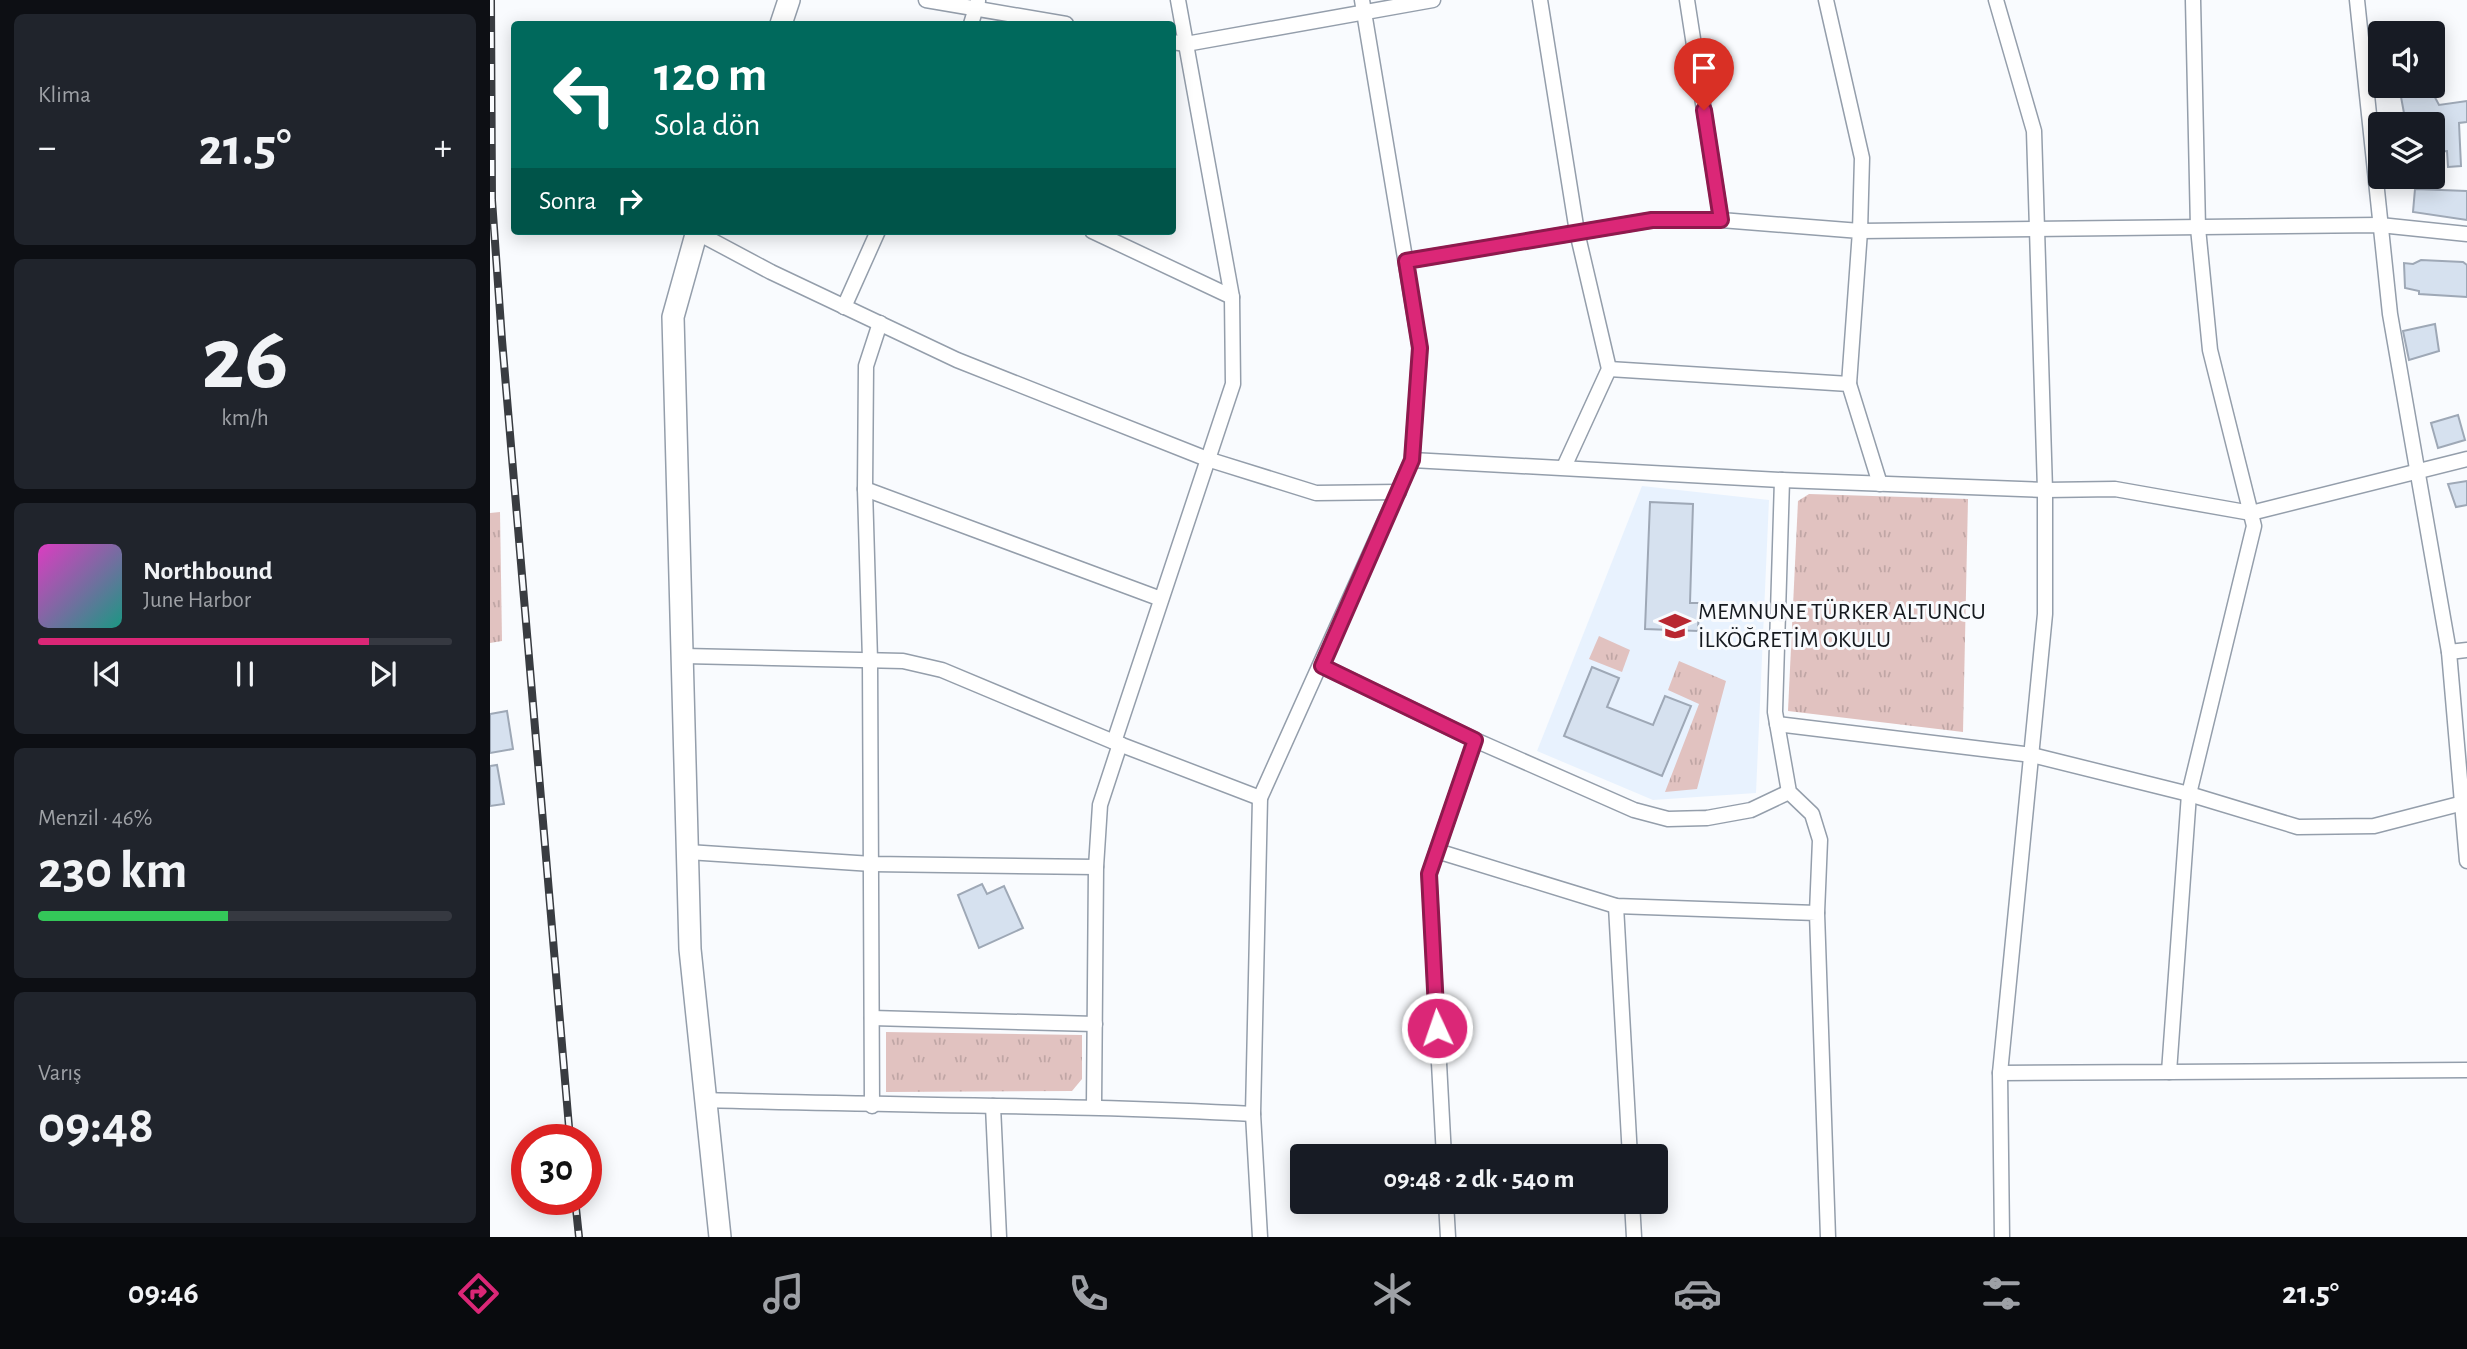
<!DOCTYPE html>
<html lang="tr">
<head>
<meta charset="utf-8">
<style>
  :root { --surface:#171b24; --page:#20242c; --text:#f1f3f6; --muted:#9ea1a6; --line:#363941; --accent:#db2777 }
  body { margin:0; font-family:"Alegreya Sans",sans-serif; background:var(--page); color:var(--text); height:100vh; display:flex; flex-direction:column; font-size:26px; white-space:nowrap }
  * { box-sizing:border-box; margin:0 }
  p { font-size:23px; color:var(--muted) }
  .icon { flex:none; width:38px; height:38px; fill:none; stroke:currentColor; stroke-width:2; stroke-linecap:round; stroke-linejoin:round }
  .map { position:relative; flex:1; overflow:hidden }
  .side { display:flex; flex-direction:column; gap:14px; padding:14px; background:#0d0f14; width:490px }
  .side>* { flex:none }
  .guide { position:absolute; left:21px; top:21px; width:665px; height:214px; border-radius:7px; box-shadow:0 4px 18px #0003; background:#00695c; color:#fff; overflow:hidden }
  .buttons { position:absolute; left:1878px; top:21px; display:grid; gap:14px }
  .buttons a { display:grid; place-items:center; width:77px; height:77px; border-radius:7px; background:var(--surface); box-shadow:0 4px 18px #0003; font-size:35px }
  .speed { position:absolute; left:21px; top:1124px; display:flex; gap:14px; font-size:35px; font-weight:700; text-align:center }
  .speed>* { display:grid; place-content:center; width:91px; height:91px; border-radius:50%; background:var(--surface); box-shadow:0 4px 18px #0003; line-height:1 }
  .speed .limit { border:10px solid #d22; background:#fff; color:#111 }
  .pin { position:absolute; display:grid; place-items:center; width:60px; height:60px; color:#fff; margin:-72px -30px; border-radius:50% 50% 50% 0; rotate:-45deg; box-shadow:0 0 7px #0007 }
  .pin .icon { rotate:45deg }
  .me { position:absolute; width:77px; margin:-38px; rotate:357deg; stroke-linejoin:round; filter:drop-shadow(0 0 5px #0008) }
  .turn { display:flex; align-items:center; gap:24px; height:147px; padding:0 28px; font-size:32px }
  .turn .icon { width:91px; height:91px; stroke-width:2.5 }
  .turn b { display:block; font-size:49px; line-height:60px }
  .then { display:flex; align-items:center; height:66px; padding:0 28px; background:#0003; gap:14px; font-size:26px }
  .big { font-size:52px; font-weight:700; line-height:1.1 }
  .side .card { flex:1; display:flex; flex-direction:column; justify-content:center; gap:10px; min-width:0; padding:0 24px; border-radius:10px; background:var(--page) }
  .side .dial { align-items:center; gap:0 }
  .dial b { font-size:91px; line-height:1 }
  .song { display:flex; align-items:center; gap:21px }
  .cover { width:84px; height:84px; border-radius:10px; background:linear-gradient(135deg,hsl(310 70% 55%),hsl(170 70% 35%)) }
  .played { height:7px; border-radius:4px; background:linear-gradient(90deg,var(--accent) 80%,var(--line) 80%) }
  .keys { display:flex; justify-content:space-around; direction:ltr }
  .heat { display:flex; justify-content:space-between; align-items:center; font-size:38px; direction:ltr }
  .charge { height:10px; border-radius:5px; background:linear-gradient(90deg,#34c759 46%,var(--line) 0) }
  .trip { position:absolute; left:800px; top:1144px; width:378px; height:70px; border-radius:7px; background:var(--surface); box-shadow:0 4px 18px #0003; font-weight:700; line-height:70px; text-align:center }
  .dock { display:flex; height:112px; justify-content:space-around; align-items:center; background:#090b0e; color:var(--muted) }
  .dock .icon { width:49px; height:49px }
  .dock .active { color:var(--accent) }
  .dock b { font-size:32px; color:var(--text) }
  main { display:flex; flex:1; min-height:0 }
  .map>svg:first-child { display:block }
  .built { fill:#e8f2fe }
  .grass { fill:url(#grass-tufts) }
  .building { fill:#d6e1ef; stroke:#9ea8b6; stroke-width:2 }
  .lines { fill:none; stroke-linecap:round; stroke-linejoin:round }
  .street-casing { stroke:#949eab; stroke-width:17 }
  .secondary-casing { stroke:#949eab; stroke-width:24 }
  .street { stroke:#fff; stroke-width:14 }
  .secondary { stroke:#fff; stroke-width:21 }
  .rail-casing { stroke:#393c41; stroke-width:8 }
  .rail { stroke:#f9fbfe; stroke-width:5; stroke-dasharray:16; stroke-linecap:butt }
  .route-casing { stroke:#8e194d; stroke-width:18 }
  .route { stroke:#db2777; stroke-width:12 }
  .labels { text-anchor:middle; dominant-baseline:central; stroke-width:6; stroke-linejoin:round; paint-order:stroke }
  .poi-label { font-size:24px; fill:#161a1f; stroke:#f9fbfe; text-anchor:start }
</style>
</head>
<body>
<main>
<section class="side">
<div class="card"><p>Klima</p>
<div class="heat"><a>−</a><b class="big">21.5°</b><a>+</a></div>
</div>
<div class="card dial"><b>26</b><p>km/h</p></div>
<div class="card">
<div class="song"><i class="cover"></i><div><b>Northbound</b><p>June Harbor</p></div></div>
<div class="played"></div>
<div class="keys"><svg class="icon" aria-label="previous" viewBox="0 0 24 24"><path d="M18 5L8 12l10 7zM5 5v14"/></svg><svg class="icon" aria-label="pause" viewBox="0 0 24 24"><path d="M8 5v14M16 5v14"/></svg><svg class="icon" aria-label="next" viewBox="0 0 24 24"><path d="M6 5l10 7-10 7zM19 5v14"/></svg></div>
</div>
<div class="card"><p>Menzil · 46%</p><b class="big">230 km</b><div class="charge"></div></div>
<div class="card"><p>Varış</p><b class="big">09:48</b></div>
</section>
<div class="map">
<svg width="1977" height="1237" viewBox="0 0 1977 1237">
  <defs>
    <pattern id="grass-tufts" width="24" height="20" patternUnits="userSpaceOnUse" patternTransform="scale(1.75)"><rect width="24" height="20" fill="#e1c2c0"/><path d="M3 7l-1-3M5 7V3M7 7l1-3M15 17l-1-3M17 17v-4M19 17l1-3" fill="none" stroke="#c0a6a5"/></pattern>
  </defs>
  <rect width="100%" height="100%" fill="#f9fbfe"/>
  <path class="built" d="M 1152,486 L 1279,500 L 1266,793 L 1163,800 L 1047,751 Z"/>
  <g class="grass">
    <path d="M 1319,494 L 1478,499 L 1473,732 L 1298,711 L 1308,501 Z"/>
    <path d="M 10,512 L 12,641 L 0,643 L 0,513 Z"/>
    <path d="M 1109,636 L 1140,650 L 1132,672 L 1099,659 Z"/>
    <path d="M 1189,661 L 1236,681 L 1207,789 L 1175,792 L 1209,704 L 1178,690 Z"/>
    <path d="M 396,1032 L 592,1035 L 592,1079 L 582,1091 L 396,1092 Z"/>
  </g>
  <g class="building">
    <path d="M 1909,86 L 1939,86 L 1949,105 L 1977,101 L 1977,122 L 1969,123 L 1971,166 L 1958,167 L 1957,151 L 1942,152 L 1942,124 L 1916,124 Z"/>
    <path d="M 1925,189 L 1977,191 L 1977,220 L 1923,212 Z"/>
    <path d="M 1931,260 L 1973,262 L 1977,265 L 1977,297 L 1929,294 L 1929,291 L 1915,288 L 1914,263 L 1923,264 Z"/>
    <path d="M 1945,324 L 1949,351 L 1919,360 L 1913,331 Z"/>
    <path d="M 1968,415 L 1975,440 L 1948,448 L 1941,423 Z"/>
    <path d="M 1977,481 L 1977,505 L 1966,507 L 1958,484 Z"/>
    <path d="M 1160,502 L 1203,504 L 1200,603 L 1209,603 L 1208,631 L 1155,629 Z"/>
    <path d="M 1102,667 L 1129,678 L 1117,707 L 1163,725 L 1175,696 L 1201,706 L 1172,776 L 1074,736 Z"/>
    <path d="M 17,711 L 23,749 L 0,753 L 0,714 Z"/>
    <path d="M 7,765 L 14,804 L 0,806 L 0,766 Z"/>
    <path d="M 492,884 L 497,894 L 514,886 L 533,928 L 489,948 L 468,895 Z"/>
  </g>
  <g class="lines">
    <defs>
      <g id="street">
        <path d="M 436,0 L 576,24"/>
        <path d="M 688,0 L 742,297"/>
        <path d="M 1050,0 L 1087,232 L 1119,369 L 1074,467"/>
        <path d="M 1197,0 L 1231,220 L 1370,231 L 1359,384"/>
        <path d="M 1336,0 L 1372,158 L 1370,231 L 1890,225 L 1977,234"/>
        <path d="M 1506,0 L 1544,131 L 1555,490 L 1555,614 L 1510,1073 L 1512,1237"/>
        <path d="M 1867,0 L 1900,314 L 1959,652 L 1977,861"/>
        <path d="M 481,24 L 488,1"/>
        <path d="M 682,42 L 696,44 L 943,0"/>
        <path d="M 602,231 L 742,297 L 743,384 L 624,742"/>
        <path d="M 206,232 L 281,272 L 467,360 L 717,459 L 826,493 L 909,492"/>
        <path d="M 916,261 L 1162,220 L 1231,220"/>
        <path d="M 354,307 L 388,231"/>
        <path d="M 1119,369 L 1359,384 L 1390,484"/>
        <path d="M 922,460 L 1292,480 L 1555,490 L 1625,489 L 1761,513 L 1977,459"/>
        <path d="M 1292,480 L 1285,712 L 1299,792 L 1322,814 L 1330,840 L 1327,913"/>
        <path d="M 375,489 L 671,599"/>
        <path d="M 1959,652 L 1977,650"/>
        <path d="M 194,656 L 413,661 L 452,670 L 624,742 L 770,798"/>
        <path d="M 832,666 L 985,740 L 939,874 L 954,1157"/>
        <path d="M 1287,724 L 1542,755 L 1699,794 L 1808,827 L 1884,826 L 1977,802"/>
        <path d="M 985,740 L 1144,810 L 1178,819 L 1217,818 L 1261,810 L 1299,792"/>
        <path d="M 947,851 L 1126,906 L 1327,913 L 1338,1237"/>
        <path d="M 198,852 L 382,864 L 606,867"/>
        <path d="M 1126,906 L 1140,1157"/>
        <path d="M 382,1018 L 605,1024"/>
        <path d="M 1679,1072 L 1977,1070"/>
        <path d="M 1510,1073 L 1679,1072 L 1699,794 L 1764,526 L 1720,350 L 1708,228 L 1703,0"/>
        <path d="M 216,1100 C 398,1106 580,1104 763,1114"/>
        <path d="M 382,1106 L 380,660 L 375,489 L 376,366 L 390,323"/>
        <path d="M 503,1106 L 509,1237"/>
        <path d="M 604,1106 L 606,867 L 610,805 L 630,744"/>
        <path d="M 956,1202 L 958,1237"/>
        <path d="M 1142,1202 L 1144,1237"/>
        <path d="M 770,1237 L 763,1114 L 770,798 L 922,460 L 930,348 L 872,0"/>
      </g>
      <g id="secondary">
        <path d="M 291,24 L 299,0"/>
        <path d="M 207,231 L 183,317 L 200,949 L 230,1237"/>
      </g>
    </defs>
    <use href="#street" class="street-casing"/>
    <use href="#secondary" class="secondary-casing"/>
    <use href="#street" class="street"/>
    <use href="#secondary" class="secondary"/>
    <defs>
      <g id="rail">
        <path d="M 1,0 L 2,200 L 12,340 L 80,1139"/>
        <path d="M 85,1199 L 89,1237"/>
      </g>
    </defs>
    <use href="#rail" class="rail-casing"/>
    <use href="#rail" class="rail"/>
  </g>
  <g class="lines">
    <defs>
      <path id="route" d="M 947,1028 L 939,874 L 985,740 L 832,666 L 922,460 L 930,348 L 916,261 L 1162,220 L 1231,220 L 1214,110"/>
    </defs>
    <use href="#route" class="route-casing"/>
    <use href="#route" class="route"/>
  </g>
  <defs>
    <symbol id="school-bare" viewBox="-9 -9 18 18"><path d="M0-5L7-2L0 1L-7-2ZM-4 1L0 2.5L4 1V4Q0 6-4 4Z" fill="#b82731" stroke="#f9fbfe" stroke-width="2.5" paint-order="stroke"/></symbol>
  </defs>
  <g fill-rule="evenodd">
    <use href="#school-bare" x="1163" y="604" width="44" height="44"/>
  </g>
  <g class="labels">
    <g class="poi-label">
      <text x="1208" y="612">MEMNUNE TÜRKER ALTUNCU<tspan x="1208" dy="28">İLKÖĞRETİM OKULU</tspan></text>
    </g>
  </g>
</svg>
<div class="buttons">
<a><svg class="icon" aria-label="sound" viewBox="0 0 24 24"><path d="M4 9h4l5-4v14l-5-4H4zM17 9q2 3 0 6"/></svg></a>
<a><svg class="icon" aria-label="layers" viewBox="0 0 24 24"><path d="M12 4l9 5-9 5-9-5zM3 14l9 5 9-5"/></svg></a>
</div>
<div class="speed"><div class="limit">30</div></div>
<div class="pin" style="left:1214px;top:110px;background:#d93025"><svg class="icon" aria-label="arrive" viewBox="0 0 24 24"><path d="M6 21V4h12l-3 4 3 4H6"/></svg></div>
<svg class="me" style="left:947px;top:1028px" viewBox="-20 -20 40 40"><circle r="17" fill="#db2777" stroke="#fff" stroke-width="3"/><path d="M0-11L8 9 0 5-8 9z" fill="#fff"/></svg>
<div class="trip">09:48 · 2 dk · 540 m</div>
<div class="guide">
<div class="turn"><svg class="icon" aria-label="left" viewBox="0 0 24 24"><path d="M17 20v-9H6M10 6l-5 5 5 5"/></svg><div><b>120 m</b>Sola dön</div></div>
<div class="then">Sonra<svg class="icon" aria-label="right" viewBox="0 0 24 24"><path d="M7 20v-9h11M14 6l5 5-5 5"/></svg></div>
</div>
</div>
</main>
<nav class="dock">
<b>09:46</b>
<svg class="icon active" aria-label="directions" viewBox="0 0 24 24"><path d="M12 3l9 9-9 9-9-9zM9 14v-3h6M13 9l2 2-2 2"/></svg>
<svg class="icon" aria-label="music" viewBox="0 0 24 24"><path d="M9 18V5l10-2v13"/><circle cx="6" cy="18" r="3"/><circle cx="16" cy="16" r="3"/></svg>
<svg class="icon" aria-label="phone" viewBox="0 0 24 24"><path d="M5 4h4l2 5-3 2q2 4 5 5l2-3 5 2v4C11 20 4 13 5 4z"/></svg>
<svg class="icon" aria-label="climate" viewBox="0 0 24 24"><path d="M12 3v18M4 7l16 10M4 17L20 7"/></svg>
<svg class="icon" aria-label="car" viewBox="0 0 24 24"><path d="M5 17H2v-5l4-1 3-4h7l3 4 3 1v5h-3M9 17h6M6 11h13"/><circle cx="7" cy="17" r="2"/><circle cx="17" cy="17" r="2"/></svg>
<svg class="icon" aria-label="filters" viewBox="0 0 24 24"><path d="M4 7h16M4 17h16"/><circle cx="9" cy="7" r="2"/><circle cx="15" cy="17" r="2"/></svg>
<b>21.5°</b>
</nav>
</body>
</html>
